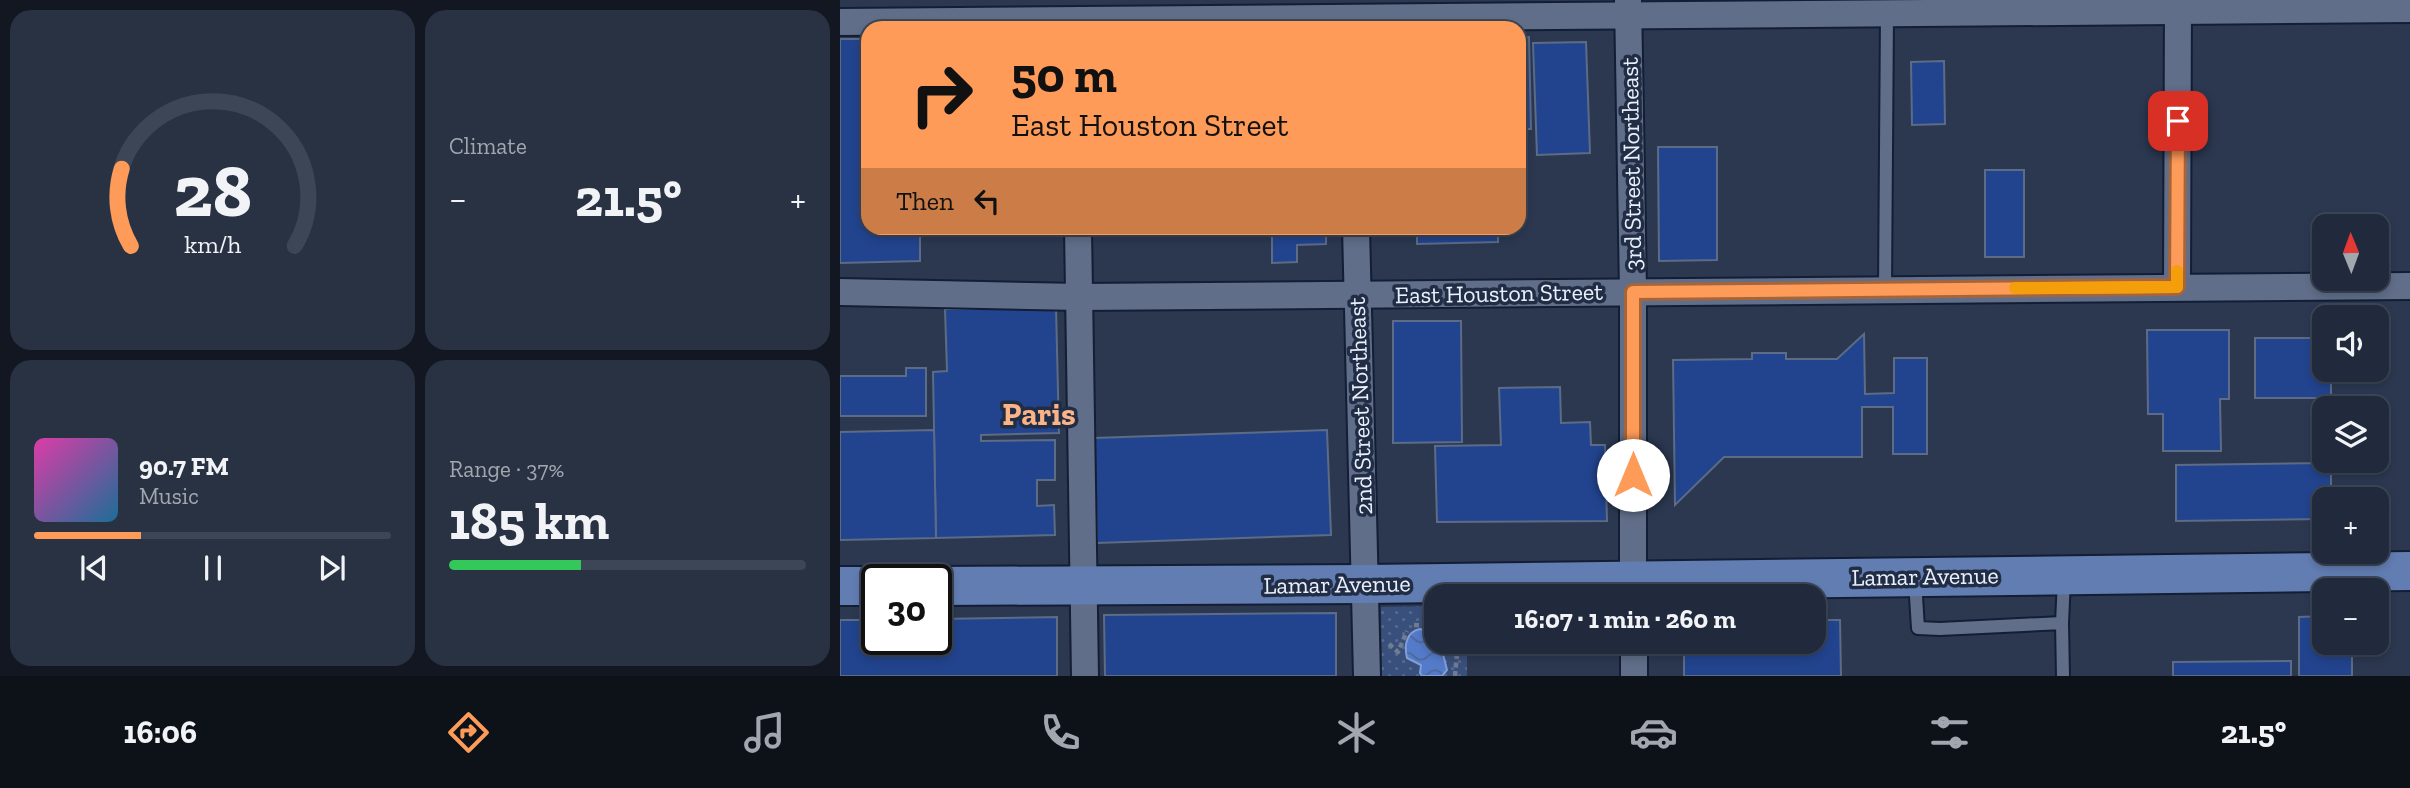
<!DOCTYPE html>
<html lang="en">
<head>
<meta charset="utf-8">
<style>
  :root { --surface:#202a3c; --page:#283243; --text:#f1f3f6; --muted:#a2a7af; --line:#3d4656; --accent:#fe9b59 }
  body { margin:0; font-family:"Zilla Slab",serif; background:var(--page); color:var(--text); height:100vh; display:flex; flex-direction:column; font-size:26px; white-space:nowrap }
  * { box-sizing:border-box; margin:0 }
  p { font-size:23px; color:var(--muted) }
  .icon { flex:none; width:38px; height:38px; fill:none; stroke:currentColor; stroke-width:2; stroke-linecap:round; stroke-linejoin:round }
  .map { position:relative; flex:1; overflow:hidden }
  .sheet { display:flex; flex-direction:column; gap:10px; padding:10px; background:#121721; width:840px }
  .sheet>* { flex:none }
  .guide { position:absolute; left:21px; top:21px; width:665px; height:214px; border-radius:21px; box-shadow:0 4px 10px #0003,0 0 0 2px var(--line); background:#fe9b59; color:#111; overflow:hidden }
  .needle { width:46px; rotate:359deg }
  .buttons { position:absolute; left:1472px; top:214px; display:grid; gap:14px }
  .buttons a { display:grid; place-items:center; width:77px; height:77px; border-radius:14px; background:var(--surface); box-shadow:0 4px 10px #0003,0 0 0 2px var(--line); font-size:35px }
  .speed { position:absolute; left:21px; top:564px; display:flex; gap:14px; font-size:35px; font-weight:700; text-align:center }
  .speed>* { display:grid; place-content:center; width:91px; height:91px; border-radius:50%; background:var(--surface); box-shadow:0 4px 10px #0003,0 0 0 2px var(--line); line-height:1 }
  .speed .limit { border:4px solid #111; border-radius:10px; background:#fff; color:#111 }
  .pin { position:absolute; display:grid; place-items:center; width:60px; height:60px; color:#fff; margin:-30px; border-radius:14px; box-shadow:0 4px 10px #0006 }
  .me { position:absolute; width:77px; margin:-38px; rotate:0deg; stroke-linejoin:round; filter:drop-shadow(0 0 5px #0008) }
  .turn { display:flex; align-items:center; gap:24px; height:147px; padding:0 35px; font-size:32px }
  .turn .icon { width:91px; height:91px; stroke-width:2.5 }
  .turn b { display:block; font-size:49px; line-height:60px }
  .then { display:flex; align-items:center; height:66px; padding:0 35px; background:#0003; gap:14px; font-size:26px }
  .big { font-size:52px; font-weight:800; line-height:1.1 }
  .sheet .card { flex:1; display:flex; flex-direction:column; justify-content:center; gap:10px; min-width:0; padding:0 24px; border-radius:21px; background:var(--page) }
  .sheet .dial { align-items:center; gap:0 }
  .dial svg { height:182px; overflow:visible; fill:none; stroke:var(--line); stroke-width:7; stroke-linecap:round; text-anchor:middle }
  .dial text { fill:var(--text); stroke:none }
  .song { display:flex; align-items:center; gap:21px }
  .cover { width:84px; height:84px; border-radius:10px; background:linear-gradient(135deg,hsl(320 70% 55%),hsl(200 70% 35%)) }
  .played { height:7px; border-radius:4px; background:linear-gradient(90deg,var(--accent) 30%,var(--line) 30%) }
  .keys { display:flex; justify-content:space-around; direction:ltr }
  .heat { display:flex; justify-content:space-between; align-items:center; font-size:38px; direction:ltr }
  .charge { height:10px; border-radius:5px; background:linear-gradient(90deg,#34c759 37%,var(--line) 0) }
  .sheet .tiles { flex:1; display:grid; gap:10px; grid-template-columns:repeat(2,1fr) }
  .trip { position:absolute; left:584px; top:584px; width:402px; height:70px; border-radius:21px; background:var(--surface); box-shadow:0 4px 10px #0003,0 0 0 2px var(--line); font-weight:800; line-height:70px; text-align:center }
  .dock { display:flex; height:112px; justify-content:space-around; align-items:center; background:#0d1118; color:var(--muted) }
  .dock .icon { width:49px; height:49px }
  .dock .active { color:var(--accent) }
  .dock b { font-size:32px; color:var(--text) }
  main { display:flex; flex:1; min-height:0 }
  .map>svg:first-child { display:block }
  .grass { fill:url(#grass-dots) }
  .water { fill:url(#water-waves); stroke:#819ed9; stroke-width:2 }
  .building { fill:#22448e; stroke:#5c6b86; stroke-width:2 }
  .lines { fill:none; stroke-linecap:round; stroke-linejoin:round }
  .lane-casing { stroke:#131e35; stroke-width:16 }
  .street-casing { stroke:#131e35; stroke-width:30 }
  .primary-casing { stroke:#131e35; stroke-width:42 }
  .path { stroke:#717c90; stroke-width:4.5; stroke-dasharray:5 3.5; stroke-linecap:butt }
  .lane { stroke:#606e89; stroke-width:12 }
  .street { stroke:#606e89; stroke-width:26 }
  .primary { stroke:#627db2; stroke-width:38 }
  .route-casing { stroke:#a5653a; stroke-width:18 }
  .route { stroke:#fe9b59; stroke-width:12 }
  .slow { stroke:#f59e0b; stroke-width:12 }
  .labels { text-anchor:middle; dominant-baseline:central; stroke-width:7; stroke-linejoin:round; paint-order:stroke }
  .street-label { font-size:24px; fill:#e9f0fd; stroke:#212d45 }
  .district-label { font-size:32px; font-weight:bold; fill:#fab488; stroke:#212d45 }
</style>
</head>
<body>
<main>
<section class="sheet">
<div class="tiles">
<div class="card dial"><svg viewBox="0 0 100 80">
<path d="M14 69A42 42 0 1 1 86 69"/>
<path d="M14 69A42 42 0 0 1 10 35" stroke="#fe9b59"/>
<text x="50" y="56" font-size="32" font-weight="700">28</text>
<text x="50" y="72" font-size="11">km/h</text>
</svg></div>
<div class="card"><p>Climate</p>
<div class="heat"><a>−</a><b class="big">21.5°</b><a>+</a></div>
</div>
<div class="card">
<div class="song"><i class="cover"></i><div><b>90.7 FM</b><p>Music</p></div></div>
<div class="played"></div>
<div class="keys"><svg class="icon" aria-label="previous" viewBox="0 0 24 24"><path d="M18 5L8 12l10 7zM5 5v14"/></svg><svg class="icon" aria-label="pause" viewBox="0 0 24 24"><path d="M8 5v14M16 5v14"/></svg><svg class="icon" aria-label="next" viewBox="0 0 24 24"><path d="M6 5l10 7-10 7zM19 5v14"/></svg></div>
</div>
<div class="card"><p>Range · 37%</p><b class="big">185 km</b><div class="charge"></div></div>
</div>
</section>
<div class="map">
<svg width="1570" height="676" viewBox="0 0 1570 676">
  <defs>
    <pattern id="grass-dots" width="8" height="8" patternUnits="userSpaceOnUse" patternTransform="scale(1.75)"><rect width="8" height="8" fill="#3a507c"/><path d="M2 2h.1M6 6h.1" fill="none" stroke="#566a90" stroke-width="1.8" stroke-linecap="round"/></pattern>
    <pattern id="water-waves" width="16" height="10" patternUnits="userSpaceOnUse" patternTransform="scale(1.75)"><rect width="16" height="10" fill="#547bc9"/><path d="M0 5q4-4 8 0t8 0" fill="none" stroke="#4e6797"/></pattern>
  </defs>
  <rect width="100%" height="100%" fill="#2b3850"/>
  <path class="grass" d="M 597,606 L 597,642 L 627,642 L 627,676 L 542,676 L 541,607 Z"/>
  <path class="water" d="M 580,629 C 599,632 603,653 607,670 L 602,676 L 582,676 L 580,673 L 581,665 L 567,658 C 564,645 566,632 580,629 Z"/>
  <g class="building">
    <path d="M 689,37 L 691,129 L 679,129 L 679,38 Z"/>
    <path d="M 0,39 L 28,39 L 28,228 L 80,228 L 80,261 L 0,263 Z"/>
    <path d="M 746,42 L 750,153 L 697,155 L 693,43 Z"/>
    <path d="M 1104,61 L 1105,124 L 1072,125 L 1071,62 Z"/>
    <path d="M 818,147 L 877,147 L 877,260 L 819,261 Z"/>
    <rect x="1145" y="170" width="39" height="87"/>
    <path d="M 432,228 L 486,228 L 486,244 L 457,245 L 457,262 L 432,263 Z"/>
    <path d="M 577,228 L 658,228 L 658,242 L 577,244 Z"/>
    <path d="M 216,307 L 219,433 L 141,435 L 141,441 L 215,440 L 215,480 L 197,480 L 197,506 L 214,505 L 215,535 L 96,538 L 93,372 L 107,371 L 105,309 Z"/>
    <path d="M 553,321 L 621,321 L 622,442 L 553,443 Z"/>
    <path d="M 1307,330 L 1389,330 L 1389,399 L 1380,399 L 1381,451 L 1323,451 L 1323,414 L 1308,414 Z"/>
    <path d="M 1024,334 L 1025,394 L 1054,393 L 1054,358 L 1087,358 L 1087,454 L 1053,454 L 1053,407 L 1022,407 L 1022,457 L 884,457 L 835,505 L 833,360 L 912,359 L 912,353 L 946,353 L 946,359 L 997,359 Z"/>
    <path d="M 1415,338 L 1484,338 L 1484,369 L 1491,369 L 1491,398 L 1415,398 Z"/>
    <path d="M 66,368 L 86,368 L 86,416 L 0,416 L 0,376 L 66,376 Z"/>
    <path d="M 720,387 L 721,423 L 750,422 L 751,445 L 765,445 L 767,521 L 597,522 L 595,446 L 661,445 L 659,388 Z"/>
    <path d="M 94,430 L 96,538 L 0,540 L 0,432 Z"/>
    <path d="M 487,430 L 491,535 L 257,543 L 254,438 Z"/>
    <path d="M 1491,463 L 1491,499 L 1484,499 L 1484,519 L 1336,521 L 1336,465 Z"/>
    <path d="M 496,613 L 496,676 L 265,676 L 264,615 Z"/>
    <path d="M 1484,616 L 1484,642 L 1512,642 L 1512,676 L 1459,676 L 1459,617 Z"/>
    <path d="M 217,617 L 217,676 L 0,676 L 0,620 L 37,620 L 37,639 L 96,639 L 96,619 Z"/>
    <path d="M 975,620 L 1000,620 L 1001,676 L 844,676 L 844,649 L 853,649 L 853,642 L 975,642 Z"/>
    <path d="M 1451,661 L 1451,676 L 1333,676 L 1333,662 Z"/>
  </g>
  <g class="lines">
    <defs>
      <g id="lane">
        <path d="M 1045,290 L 1047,13"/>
        <path d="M 1075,581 L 1078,628 L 1100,629 L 1222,623 L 1223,676"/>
        <path d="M 1222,623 L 1224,579"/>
      </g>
      <g id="street">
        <path d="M 788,0 L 793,292 L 793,597"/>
        <path d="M 0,22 L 1570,9"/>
        <path d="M 238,228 L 245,676"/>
        <path d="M 516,228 L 527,676"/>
        <path d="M 1337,287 L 1338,0"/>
        <path d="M 0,292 L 239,297 L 1570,286"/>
        <path d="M 794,642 L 794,676"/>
      </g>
      <g id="primary">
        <path d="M 0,586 L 37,586"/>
        <path d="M 96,586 L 526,584 L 1570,571"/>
      </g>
    </defs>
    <use href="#lane" class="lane-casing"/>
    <use href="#street" class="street-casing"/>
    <use href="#primary" class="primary-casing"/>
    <g class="path">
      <path d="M 574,625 L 593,626 L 597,618"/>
      <path d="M 549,644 L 558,652 L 567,631"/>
      <path d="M 615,676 L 618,642"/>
    </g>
    <use href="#lane" class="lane"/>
    <use href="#street" class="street"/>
    <use href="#primary" class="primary"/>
  </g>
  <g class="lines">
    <defs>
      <path id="route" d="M 793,475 L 793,292 L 1337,287 L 1338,121"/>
    </defs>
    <use href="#route" class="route-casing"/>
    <use href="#route" class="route"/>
    <path class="slow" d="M 1175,288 L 1337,287 L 1337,271"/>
  </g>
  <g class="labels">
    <g class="street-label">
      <text transform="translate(791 164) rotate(-91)">3rd Street Northeast</text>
      <text transform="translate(659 293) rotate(-1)">East Houston Street</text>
      <text transform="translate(520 406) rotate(-92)">2nd Street Northeast</text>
      <text transform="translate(1085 576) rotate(-1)">Lamar Avenue</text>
      <text transform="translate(497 584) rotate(-1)">Lamar Avenue</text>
    </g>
    <g class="district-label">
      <text x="199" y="414">Paris</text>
    </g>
  </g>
</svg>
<div class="buttons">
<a><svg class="needle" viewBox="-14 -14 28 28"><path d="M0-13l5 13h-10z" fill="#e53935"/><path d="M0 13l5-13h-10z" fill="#a2a7af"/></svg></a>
<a><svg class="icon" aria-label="sound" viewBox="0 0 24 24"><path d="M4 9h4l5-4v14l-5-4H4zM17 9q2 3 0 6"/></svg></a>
<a><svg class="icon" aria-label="layers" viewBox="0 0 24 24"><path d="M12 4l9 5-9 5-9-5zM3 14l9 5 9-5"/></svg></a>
<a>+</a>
<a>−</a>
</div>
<div class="speed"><div class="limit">30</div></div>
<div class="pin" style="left:1338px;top:121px;background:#d93025"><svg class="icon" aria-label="arrive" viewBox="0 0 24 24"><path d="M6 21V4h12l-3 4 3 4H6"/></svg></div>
<svg class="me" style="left:793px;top:475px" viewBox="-20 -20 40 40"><circle r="19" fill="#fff"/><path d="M0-13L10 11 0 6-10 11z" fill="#fe9b59"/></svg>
<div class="trip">16:07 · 1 min · 260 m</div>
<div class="guide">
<div class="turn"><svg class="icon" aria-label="right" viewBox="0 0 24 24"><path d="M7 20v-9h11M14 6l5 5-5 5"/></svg><div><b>50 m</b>East Houston Street</div></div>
<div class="then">Then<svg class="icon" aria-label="left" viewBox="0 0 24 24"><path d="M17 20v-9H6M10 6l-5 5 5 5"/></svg></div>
</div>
</div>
</main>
<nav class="dock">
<b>16:06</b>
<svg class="icon active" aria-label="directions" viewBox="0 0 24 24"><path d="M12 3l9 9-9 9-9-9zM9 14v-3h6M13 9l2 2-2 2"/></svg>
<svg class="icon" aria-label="music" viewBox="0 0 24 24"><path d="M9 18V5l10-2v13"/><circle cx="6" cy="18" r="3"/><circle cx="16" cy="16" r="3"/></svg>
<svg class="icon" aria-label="phone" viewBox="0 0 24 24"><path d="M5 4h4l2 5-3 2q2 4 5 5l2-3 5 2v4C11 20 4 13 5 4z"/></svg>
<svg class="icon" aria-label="climate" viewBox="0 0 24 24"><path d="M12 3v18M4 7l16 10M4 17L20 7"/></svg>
<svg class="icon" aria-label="car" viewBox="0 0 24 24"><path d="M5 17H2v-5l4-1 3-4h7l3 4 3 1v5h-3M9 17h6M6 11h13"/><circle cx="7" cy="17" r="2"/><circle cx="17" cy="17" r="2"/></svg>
<svg class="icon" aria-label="filters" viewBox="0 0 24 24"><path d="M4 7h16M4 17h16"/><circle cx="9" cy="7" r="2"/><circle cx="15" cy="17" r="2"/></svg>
<b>21.5°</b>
</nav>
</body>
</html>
